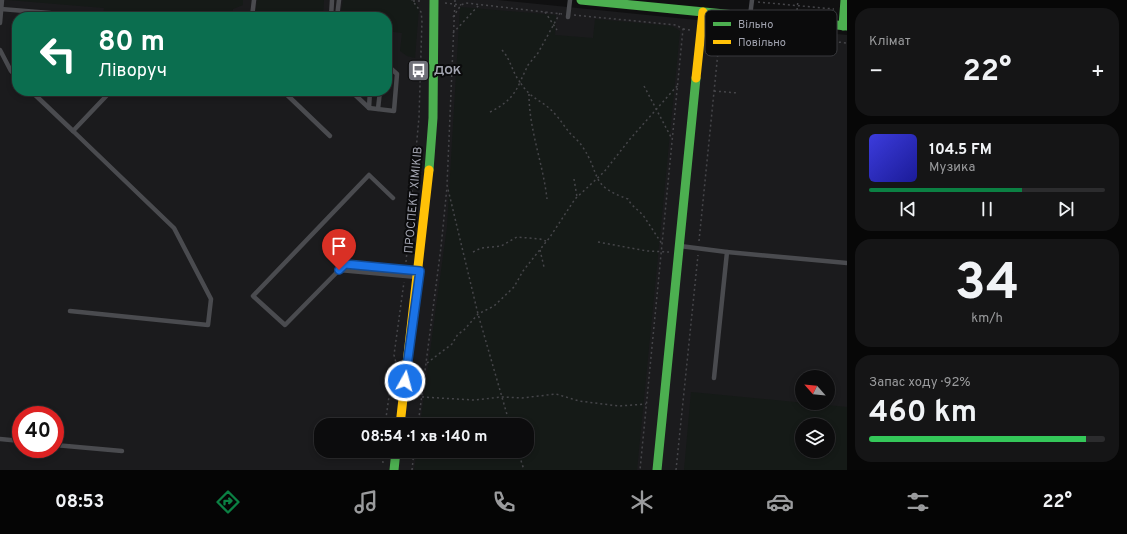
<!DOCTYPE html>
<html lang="uk">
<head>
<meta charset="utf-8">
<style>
  :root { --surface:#0c0c0d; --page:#151516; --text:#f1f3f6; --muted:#9a9b9d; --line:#2c2c2e; --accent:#0b8043 }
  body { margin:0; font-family:Overpass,sans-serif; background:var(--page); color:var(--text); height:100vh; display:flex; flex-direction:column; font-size:15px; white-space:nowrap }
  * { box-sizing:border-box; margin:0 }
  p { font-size:13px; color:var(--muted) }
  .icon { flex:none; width:22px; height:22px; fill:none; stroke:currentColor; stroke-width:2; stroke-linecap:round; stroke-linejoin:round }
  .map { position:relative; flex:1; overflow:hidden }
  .sheet { display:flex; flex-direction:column; gap:8px; padding:8px; background:#070707; width:280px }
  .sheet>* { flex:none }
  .top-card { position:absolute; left:12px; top:12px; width:380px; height:84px; border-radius:16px; box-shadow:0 2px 6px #0003,0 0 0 1px var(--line); background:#0b6e4f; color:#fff; overflow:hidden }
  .needle { width:26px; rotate:297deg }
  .fabs { position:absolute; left:795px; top:370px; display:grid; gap:8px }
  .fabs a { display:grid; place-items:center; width:40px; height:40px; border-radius:50%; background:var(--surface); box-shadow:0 2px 6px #0003,0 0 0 1px var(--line); font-size:20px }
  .speed { position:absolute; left:12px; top:406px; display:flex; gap:8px; font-size:20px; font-weight:700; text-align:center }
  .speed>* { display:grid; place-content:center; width:52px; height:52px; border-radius:50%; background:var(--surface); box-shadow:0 2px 6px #0003,0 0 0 1px var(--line); line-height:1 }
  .speed .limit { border:6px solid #d22; background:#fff; color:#111 }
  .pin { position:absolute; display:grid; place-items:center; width:34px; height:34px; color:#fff; margin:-41px -17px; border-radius:50% 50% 50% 0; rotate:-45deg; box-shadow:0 0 4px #0007 }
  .pin .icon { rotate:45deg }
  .me { position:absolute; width:44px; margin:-22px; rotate:7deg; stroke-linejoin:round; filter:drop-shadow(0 0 3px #0008) }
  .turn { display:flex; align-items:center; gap:14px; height:84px; padding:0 20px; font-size:18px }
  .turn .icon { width:52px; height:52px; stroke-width:2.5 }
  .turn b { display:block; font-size:28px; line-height:34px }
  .big { font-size:30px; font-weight:700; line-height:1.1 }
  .sheet .tile { flex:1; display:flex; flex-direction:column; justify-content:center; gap:6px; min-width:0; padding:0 14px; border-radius:16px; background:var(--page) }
  .sheet .dial { align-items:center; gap:0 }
  .dial b { font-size:52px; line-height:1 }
  .song { display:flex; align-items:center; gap:12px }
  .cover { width:48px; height:48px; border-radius:6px; background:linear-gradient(135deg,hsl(240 70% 55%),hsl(240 70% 35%)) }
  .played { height:4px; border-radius:2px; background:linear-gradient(90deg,var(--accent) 65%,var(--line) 65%) }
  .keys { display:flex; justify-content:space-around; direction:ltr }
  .heat { display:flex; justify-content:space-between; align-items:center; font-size:22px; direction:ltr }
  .charge { height:6px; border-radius:3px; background:linear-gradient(90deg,#34c759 92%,var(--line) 0) }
  .trip { position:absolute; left:314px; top:418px; width:220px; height:40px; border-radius:16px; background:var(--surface); box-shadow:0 2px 6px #0003,0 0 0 1px var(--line); font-weight:700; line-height:40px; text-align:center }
  .menu { display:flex; height:64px; justify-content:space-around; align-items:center; background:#050505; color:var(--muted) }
  .menu .icon { width:28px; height:28px }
  .menu .active { color:var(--accent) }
  .menu b { font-size:18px; color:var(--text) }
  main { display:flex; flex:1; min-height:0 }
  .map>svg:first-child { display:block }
  .built { fill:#1b1b1d; fill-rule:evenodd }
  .green { fill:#151a17; fill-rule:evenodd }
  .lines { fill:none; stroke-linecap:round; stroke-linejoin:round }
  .path { stroke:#46464a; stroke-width:1.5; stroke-dasharray:2 3; stroke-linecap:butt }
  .lane { stroke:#4a4b4f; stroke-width:4.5 }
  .fast { stroke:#4caf50; stroke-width:9 }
  .slow { stroke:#ffc107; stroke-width:9 }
  .route-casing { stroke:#114b97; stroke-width:10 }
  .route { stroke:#1a73e8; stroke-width:7 }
  .labels { text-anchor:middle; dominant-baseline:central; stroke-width:4; stroke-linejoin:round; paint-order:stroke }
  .poi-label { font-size:12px; font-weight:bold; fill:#a2a4b0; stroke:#0b0b0c; text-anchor:start }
  .street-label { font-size:12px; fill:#a2a4b0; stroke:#0b0b0c }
  .key { fill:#0b0b0c; stroke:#38393d; stroke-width:1 }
  .key-label { font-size:11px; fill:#a2a4b0 }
</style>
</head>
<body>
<main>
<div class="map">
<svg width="847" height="470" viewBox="0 0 847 470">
  <rect width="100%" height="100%" fill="#101011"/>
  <path class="built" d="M 0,0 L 498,0 L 847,35 L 847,470 L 0,470 ZM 17,17 L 387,17 L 387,91 L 17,91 ZM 802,377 L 828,377 L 828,403 L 802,403 ZM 21,415 L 55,415 L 55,449 L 21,449 ZM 321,425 L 527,425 L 527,451 L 321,451 ZM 802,425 L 828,425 L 828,451 L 802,451 Z"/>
  <g class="green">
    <path d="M 8,0 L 243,0 L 243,5 L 233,9 L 232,17 L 103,17 L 104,8 Z"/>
    <path d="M 257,0 L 324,0 L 323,17 L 255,17 Z"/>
    <path d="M 343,0 L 415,0 L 419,8 L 415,58 L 407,56 L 400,51 L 402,33 L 387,31 L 387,17 L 340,17 Z"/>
    <path d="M 460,7 L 556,15 L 555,35 L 593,38 L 595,19 L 672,26 L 680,31 L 637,470 L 414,470 L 417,451 L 527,451 L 527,425 L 420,425 L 447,227 Z"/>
    <path d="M 691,392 L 847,407 L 847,470 L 684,470 ZM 802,425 L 828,425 L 828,451 L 802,451 Z"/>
  </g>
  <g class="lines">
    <g class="path">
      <path d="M 455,0 L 447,185 L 478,314 L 510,425"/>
      <path d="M 413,1 L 423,1"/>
      <path d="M 758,2 L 834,9"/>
      <path d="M 445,3 L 461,5"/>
      <path d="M 797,10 L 798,0"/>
      <path d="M 545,12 L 557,30"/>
      <path d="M 574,15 L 676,25 L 683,29 L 640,470"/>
      <path d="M 453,17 L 461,5 L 466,3 L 562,14"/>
      <path d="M 683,29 L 690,30"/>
      <path d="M 712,32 L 720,32"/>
      <path d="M 453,33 L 479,5"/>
      <path d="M 502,50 C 511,60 512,72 520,82 L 528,65 L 538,53 L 560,13"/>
      <path d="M 644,86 L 672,139"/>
      <path d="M 714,91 L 738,93"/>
      <path d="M 529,94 C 529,130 543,163 547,199"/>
      <path d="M 490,112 C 504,105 514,97 520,82 C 531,100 544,101 554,113 C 560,119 564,126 569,132 C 573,137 579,141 582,146 C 602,175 588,185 628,199 L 631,204 L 643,215 L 662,244"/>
      <path d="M 574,179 L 577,197"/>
      <path d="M 699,241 L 720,32 L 725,30 L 847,43"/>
      <path d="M 598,242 L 647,251 L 669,252"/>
      <path d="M 540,250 L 544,267"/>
      <path d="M 473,252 L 481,248 L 501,246 L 517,237 L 540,239 L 546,241"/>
      <path d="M 406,262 L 419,117 L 422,20 L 421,12 L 412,0"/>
      <path d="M 427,363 L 452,344 L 458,334 L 463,331 L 478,314 L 494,306 L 514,287 L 523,271 L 550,237 L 575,199 L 604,172 L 630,139 L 678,85"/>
      <path d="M 422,397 L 474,400 L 502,397 L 522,398 L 556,394 L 579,401 L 619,406 L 646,404"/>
      <path d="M 385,425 L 393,368 L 396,363 L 394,355 L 404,282"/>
      <path d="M 418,425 L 441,247 L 447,187"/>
      <path d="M 382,451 L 383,463"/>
      <path d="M 518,451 L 524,470"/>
      <path d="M 412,470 L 414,451"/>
      <path d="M 676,470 L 698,255"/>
    </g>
    <g class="lane">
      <path d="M 1,9 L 50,13"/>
      <path d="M 750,16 L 752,0"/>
      <path d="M 252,17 L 254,0"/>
      <path d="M 331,17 L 332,0"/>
      <path d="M 337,17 L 339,0"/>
      <path d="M 568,17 L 570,0"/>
      <path d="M 0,23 L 2,0"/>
      <path d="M 0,50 L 11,71 L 17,77"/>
      <path d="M 31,91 L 73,131 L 111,91"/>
      <path d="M 283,91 L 330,136"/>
      <path d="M 351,91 L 369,108 L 394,111 L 397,74 L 387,65"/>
      <path d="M 369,108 L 370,91"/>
      <path d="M 378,109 L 380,91"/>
      <path d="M 393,198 L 369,175 L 253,296 L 285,325 L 345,264 L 418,271"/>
      <path d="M 680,246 L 727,252 L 714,378"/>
      <path d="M 727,252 L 847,263"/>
      <path d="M 339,270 L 417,277"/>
      <path d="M 70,311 L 208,325 L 211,299 L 174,228 L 73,131"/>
      <path d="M 0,439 L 21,441"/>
      <path d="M 55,445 L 122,451"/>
    </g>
    <g class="fast">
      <path d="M 581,0 L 847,26"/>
      <path d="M 843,26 L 845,0"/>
      <path d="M 429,170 L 433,118 L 434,0"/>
      <path d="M 394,470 L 396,451"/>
      <path d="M 657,470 L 696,78"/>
    </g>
    <g class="slow">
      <path d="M 696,78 L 703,12"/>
      <path d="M 400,425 L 429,170"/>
    </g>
  </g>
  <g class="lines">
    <defs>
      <path id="route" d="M 339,270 L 345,264 L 420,271 L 405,381"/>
    </defs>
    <use href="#route" class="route-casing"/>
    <use href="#route" class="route"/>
  </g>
  <defs>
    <symbol id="bus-square" viewBox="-11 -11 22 22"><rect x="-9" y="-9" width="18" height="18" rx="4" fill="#6f7078" stroke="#0b0b0c"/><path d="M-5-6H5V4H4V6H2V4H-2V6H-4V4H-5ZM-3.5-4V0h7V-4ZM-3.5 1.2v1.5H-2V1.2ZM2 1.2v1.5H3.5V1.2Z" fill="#fff"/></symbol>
  </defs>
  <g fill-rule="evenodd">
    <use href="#bus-square" x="406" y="58" width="25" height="25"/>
  </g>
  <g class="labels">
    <g class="poi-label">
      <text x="434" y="71">ДОК</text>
    </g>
    <g class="street-label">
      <text transform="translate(414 200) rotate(-85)">ПРОСПЕКТ ХІМІКІВ</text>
    </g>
  </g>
  <rect x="705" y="10" width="132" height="46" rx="6" class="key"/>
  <rect x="713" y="22" width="18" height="4" fill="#4caf50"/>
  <rect x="713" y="40" width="18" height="4" fill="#ffc107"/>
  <g class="key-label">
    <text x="738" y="28">Вільно</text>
    <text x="738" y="46">Повільно</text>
  </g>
</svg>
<div class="fabs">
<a><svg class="needle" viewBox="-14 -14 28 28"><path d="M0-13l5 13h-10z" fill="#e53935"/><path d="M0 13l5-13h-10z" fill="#9a9b9d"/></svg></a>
<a><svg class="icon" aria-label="layers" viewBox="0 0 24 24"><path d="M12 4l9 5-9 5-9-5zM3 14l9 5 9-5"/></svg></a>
</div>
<div class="speed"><div class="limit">40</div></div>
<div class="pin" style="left:339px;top:270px;background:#d93025"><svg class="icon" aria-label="arrive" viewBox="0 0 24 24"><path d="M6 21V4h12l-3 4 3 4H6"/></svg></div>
<svg class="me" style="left:405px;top:381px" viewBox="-20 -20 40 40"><circle r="17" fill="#1a73e8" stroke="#fff" stroke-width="3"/><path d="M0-11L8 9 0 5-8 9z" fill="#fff"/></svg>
<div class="trip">08:54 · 1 хв · 140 m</div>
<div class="top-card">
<div class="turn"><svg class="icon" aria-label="left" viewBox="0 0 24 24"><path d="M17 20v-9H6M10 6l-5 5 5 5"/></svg><div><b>80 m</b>Ліворуч</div></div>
</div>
</div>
<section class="sheet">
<div class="tile"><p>Клімат</p>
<div class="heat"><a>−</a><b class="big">22°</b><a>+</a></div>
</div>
<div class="tile">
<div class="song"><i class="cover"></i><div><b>104.5 FM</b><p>Музика</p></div></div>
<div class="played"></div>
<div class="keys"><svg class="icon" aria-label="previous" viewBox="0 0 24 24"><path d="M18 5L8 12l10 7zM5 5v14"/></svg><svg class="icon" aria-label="pause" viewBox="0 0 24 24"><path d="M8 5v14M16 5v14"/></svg><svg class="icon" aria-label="next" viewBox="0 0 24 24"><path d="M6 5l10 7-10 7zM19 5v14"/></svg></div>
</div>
<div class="tile dial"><b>34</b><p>km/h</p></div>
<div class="tile"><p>Запас ходу · 92%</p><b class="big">460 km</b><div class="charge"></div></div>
</section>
</main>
<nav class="menu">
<b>08:53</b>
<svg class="icon active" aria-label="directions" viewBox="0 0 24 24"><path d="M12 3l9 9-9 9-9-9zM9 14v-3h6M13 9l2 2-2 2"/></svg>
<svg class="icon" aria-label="music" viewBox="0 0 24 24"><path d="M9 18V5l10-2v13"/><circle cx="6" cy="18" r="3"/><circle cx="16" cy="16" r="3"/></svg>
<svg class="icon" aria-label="phone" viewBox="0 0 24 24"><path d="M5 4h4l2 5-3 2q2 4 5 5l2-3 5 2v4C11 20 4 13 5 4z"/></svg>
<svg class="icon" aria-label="climate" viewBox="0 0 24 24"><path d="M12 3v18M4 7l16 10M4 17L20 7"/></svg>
<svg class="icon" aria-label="car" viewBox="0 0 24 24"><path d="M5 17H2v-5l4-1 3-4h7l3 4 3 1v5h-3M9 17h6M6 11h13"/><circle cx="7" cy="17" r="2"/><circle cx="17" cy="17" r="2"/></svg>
<svg class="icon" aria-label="filters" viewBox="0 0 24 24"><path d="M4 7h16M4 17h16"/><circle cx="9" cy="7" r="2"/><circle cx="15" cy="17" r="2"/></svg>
<b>22°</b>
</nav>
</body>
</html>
